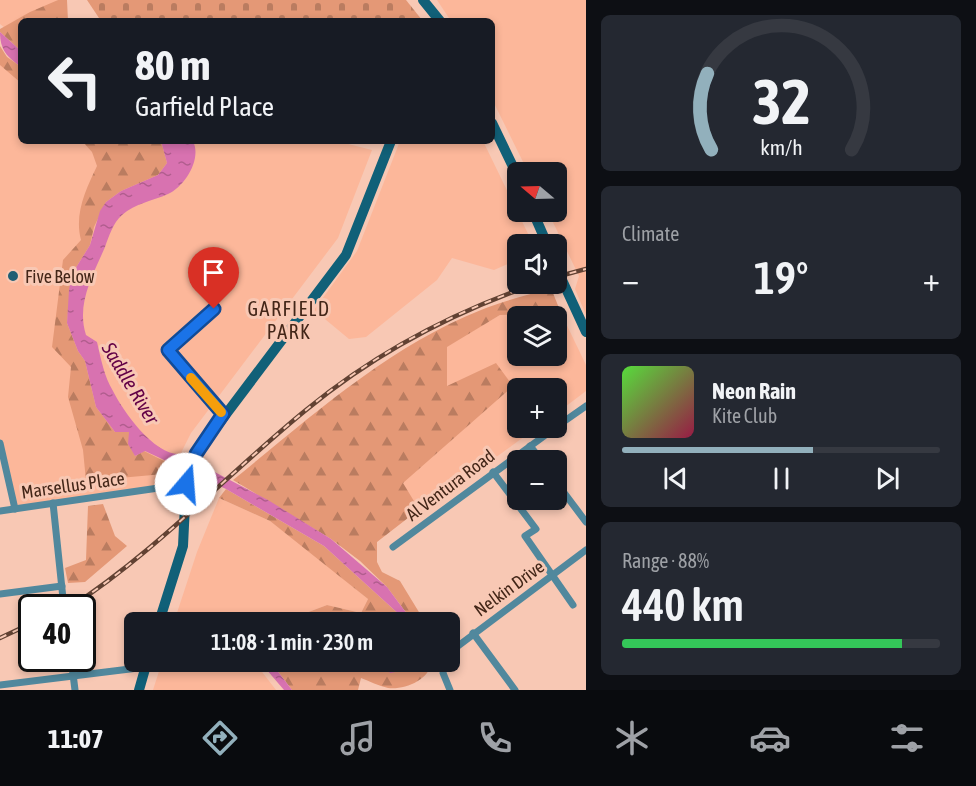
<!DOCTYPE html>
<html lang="en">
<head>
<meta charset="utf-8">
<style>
  :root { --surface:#171b24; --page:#242831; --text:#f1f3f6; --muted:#9ea1a6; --line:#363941; --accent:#92b0bc }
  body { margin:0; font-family:"Asap Condensed",sans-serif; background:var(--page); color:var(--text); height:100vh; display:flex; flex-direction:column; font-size:22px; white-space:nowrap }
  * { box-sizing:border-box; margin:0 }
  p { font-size:20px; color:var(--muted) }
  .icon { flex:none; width:33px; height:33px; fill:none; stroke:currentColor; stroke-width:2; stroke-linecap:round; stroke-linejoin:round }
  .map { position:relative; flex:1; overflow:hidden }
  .drawer { display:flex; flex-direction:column; gap:15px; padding:15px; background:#0d0f14; width:390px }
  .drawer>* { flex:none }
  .guide { position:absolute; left:18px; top:18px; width:477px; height:126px; border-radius:9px; box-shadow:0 3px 9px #0003; background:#171b24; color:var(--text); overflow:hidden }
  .needle { width:39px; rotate:289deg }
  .fabs { position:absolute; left:507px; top:162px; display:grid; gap:12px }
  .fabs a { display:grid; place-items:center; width:60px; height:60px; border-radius:9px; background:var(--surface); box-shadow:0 3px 9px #0003; font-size:30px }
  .speed { position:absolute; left:18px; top:594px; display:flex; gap:12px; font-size:30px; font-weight:700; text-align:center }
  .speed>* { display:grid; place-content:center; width:78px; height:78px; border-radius:50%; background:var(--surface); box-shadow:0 3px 9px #0003; line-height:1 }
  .speed .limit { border:3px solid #111; border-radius:9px; background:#fff; color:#111 }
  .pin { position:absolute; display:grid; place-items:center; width:51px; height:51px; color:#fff; margin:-62px -26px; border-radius:50% 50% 50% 0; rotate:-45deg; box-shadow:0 0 6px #0007 }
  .pin .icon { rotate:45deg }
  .me { position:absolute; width:66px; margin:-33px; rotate:18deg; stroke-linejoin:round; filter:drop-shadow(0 0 4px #0008) }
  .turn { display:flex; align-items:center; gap:21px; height:126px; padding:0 18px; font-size:27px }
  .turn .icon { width:78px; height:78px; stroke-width:2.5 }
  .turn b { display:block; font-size:42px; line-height:51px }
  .big { font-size:45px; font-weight:600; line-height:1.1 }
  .drawer .tile { flex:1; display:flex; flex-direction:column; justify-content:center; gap:9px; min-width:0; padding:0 21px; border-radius:9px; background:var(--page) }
  .drawer .dial { align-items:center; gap:0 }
  .dial svg { height:156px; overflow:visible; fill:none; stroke:var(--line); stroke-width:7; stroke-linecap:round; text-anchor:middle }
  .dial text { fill:var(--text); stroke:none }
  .song { display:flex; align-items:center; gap:18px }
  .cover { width:72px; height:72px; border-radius:9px; background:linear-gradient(135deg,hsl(110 70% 55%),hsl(340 70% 35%)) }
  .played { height:6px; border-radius:3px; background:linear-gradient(90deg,var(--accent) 60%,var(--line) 60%) }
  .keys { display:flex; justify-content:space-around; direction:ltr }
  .heat { display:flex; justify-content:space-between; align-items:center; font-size:33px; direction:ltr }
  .charge { height:9px; border-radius:4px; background:linear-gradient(90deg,#34c759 88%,var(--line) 0) }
  .trip { position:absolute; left:124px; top:612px; width:336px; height:60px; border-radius:9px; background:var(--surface); box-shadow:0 3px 9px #0003; font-weight:600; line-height:60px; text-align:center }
  .dock { display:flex; height:96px; justify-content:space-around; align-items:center; background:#090b0e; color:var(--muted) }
  .dock .icon { width:42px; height:42px }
  .dock .active { color:var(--accent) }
  .dock b { font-size:27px; color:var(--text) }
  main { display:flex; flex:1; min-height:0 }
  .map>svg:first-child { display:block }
  .built { fill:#fcb79a; fill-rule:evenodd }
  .forest { fill:url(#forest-firs) }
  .cemetery { fill:url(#cemetery-stones) }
  .water { fill:url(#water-ripples) }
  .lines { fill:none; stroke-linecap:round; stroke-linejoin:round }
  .street { stroke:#51889d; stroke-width:7 }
  .secondary { stroke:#116078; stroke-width:10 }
  .rail-casing { stroke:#624233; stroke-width:4.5 }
  .rail { stroke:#f8c8b4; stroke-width:2; stroke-dasharray:7; stroke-linecap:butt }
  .route-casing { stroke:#114b97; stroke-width:15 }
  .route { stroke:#1a73e8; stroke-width:10 }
  .slow { stroke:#f59e0b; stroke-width:10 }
  .poi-dot { fill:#1f5e74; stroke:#f8c8b4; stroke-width:2 }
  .labels { text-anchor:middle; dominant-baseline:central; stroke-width:6; stroke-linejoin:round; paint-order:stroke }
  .poi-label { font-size:18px; fill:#432618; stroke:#f8c8b4; text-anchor:start }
  .street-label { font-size:18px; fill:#432618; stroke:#f8c8b4 }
  .neighbourhood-label { font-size:20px; letter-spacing:1.5px; fill:#432618; stroke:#f8c8b4 }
  .water-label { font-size:20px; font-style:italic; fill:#620046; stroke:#f8c8b4 }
</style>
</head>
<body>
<main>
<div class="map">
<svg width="586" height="690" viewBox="0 0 586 690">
  <defs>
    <pattern id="forest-firs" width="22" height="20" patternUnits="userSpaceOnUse" patternTransform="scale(1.5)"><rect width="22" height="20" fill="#e49876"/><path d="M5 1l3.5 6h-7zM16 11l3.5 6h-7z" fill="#ba7c60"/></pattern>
    <pattern id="cemetery-stones" width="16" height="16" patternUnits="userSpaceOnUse" patternTransform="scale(1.5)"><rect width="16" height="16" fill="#e49876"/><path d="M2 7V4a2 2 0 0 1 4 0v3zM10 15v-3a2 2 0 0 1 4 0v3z" fill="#ba7c60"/></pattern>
    <pattern id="water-ripples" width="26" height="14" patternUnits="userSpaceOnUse" patternTransform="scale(1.5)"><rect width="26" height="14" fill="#d872b0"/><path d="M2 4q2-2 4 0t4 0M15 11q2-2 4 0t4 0" fill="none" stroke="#b15d8e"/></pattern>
  </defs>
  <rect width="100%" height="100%" fill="#f8c8b4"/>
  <g class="built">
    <path d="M 0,0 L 58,0 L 27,21 L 21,21 L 10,32 L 0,24 Z"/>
    <path d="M 437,0 L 586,0 L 586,315 L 575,289 L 579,276 L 548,212 L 556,212 L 556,172 L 528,172 L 492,99 L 492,21 L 451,21 Z"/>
    <path d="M 0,52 L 21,66 L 21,141 L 336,141 L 372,150 L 338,238 L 191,433 L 176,463 L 174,484 L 16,507 L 0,438 Z"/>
    <path d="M 400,141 L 483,141 L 533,244 L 518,244 L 517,260 L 494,270 L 452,258 L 437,280 L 366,337 L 349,339 L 314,310 L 357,251 Z"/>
    <path d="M 561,313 L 586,365 L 586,391 L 557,413 L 556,388 L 518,388 L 518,428 L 536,428 L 421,512 L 402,483 L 512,386 L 447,386 L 447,346 L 500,315 ZM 518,316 L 556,316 L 556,356 L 518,356 Z"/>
    <path d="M 219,498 L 270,521 L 322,561 L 368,599 L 361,613 L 327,605 L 282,622 L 174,622 L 197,552 Z"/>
    <path d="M 162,662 L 260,662 L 259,668 L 276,690 L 153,690 Z"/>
  </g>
  <g class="forest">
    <path d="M 58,0 L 67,0 L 68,21 L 21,21 L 21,51 L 0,32 L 0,29 L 30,12 Z"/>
    <path d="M 0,46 L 7,57 L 21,67 L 21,83 L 0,65 Z"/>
    <path d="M 82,141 L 161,141 L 167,163 L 158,175 L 121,191 L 106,202 L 94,227 L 90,245 L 72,274 L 67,323 L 78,351 L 85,361 L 96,407 L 115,432 L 129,432 L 135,456 L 144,451 L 172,465 L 175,473 L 86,481 L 83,450 L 68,397 L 71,367 L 52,347 L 63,260 L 81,240 C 74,214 86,189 97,166 L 92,152 Z"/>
    <path d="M 551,288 L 561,313 L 500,315 L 447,347 L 447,386 L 496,363 L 513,386 L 403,483 L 417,506 L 417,511 L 377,542 L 377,562 L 382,572 L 400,581 L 425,622 L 413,622 L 387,587 L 360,561 L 331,539 L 233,480 C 311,417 386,348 481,310 C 503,301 528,295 551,288 Z"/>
    <path d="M 226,489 L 324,546 L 402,617 L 404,622 L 357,622 L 342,616 L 324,616 L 308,622 L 282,622 L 327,605 L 361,613 L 368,599 L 270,521 L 219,498 Z"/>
    <path d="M 103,504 L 115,536 L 127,546 L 85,582 L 68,583 L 65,568 L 86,560 L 88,506 Z"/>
    <path d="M 274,662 L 381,662 L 390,672 L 422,667 L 422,662 L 432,662 C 429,680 405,690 388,688 C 379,686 369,681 361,678 L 358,690 L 292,690 L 276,669 Z"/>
  </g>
  <path class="cemetery" d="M 87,0 L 406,0 L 422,20 L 101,21 Z"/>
  <g class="water">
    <path d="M 0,32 L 21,51 L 21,67 C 7,57 0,50 0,32 Z"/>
    <path d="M 161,141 L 193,141 C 202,159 185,186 168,194 C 153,201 135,203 122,215 C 113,223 109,236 105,247 C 93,275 76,304 86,335 L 97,342 C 101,359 104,376 113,391 C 124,413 159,463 188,453 L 207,468 L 268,500 L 331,539 L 387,587 L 413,622 L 404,622 L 402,617 L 324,546 L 226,489 L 145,451 L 135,456 L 128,444 L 129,432 L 115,432 L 96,407 L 85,361 L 78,351 L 67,323 L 69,290 L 72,274 L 90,245 L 100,211 L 106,202 L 121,191 L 158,175 L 167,163 Z"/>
    <path d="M 267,662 L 274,662 L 276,669 L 292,690 L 284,690 L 266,669 Z"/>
    <path d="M 381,662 L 422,662 L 422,667 L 390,673 Z"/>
  </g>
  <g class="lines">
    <g class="street">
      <path d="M 214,309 L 169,349 L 223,414"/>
      <path d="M 556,427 L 586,406"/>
      <path d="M 0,443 L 15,509"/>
      <path d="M 530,446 L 541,460"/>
      <path d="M 493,472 L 536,529 L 525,536 L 573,605"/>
      <path d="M 556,482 L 586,522"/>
      <path d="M 53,503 L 64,608"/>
      <path d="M 0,511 L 186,484"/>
      <path d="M 393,547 L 555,428"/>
      <path d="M 0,594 L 62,586"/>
      <path d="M 473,633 L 515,690"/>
      <path d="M 450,652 L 586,550"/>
      <path d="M 71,658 L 75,690"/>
      <path d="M 445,662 L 443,673 L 450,690"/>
      <path d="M 0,685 L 146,667"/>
    </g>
    <g class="secondary">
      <path d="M 423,0 L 440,21"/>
      <path d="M 492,123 L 518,177"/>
      <path d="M 533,212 L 547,244"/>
      <path d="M 556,267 L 586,332"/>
      <path d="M 159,622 L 183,546 L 186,484 L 196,454 L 346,255 L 391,141"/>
      <path d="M 139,690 L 147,662"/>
    </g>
    <defs>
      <g id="rail">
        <path d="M 556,277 L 586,269"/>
        <path d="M 69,608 C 156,552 226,475 306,410 C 375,353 451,313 535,284"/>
        <path d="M 0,638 L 32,623"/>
      </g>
    </defs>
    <use href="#rail" class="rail-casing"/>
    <use href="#rail" class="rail"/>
  </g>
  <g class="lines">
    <defs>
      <path id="route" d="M 186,484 L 196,454 L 223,414 L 168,350 L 214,309"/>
    </defs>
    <use href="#route" class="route-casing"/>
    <use href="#route" class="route"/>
    <path class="slow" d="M 191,378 L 221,412"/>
  </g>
  <circle class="poi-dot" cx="13" cy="276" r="6"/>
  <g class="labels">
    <g class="poi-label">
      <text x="25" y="276">Five Below</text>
    </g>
    <g class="street-label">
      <text transform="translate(73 485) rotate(-8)">Marsellus Place</text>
      <text transform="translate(450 485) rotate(-37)">Al Ventura Road</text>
      <text transform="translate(509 588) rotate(-36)">Nelkin Drive</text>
    </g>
    <g class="neighbourhood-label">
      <text x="289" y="308">GARFIELD<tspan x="289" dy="23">PARK</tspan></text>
    </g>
    <g class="water-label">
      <text transform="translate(131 383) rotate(59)">Saddle River</text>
    </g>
  </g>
</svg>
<div class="fabs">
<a><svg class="needle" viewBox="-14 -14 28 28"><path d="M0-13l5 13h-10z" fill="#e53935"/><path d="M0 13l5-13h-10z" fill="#9ea1a6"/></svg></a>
<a><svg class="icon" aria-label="sound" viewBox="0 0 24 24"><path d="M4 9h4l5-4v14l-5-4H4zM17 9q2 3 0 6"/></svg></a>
<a><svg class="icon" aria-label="layers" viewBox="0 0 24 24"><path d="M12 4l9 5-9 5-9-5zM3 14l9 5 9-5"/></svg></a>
<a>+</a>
<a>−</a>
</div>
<div class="speed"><div class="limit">40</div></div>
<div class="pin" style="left:214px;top:309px;background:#d93025"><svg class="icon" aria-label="arrive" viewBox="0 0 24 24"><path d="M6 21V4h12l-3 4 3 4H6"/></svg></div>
<svg class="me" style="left:186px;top:484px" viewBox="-20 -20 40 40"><circle r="19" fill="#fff"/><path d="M0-13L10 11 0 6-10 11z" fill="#1a73e8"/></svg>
<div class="trip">11:08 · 1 min · 230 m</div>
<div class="guide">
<div class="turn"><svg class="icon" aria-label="left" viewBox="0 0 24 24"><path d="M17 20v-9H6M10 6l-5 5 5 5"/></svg><div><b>80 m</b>Garfield Place</div></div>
</div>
</div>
<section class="drawer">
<div class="tile dial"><svg viewBox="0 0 100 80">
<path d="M14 69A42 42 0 1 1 86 69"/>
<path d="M14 69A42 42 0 0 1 12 30" stroke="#92b0bc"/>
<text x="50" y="56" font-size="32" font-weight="700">32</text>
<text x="50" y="72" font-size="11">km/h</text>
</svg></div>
<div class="tile"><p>Climate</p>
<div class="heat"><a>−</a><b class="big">19°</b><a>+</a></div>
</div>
<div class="tile">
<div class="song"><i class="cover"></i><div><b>Neon Rain</b><p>Kite Club</p></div></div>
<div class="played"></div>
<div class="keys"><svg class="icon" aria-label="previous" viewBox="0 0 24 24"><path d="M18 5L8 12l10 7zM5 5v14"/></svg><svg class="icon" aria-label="pause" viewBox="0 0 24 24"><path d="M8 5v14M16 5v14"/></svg><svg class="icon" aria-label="next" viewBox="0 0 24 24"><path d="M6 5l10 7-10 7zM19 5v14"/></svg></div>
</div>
<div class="tile"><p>Range · 88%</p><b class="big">440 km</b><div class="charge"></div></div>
</section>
</main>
<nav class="dock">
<b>11:07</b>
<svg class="icon active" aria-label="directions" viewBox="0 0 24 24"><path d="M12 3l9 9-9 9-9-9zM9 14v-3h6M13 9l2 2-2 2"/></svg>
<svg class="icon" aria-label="music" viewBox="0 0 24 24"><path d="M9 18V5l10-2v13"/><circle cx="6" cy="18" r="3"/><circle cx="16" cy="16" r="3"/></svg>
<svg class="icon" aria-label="phone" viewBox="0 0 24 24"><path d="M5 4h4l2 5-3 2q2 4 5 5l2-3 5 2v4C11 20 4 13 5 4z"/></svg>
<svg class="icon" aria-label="climate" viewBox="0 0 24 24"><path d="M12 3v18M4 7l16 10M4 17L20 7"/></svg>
<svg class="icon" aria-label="car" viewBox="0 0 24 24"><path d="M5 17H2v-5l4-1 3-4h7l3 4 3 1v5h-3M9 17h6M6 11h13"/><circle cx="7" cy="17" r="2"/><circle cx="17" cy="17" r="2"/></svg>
<svg class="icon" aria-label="filters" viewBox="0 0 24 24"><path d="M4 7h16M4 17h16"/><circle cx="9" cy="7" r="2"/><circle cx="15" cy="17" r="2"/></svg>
</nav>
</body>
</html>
